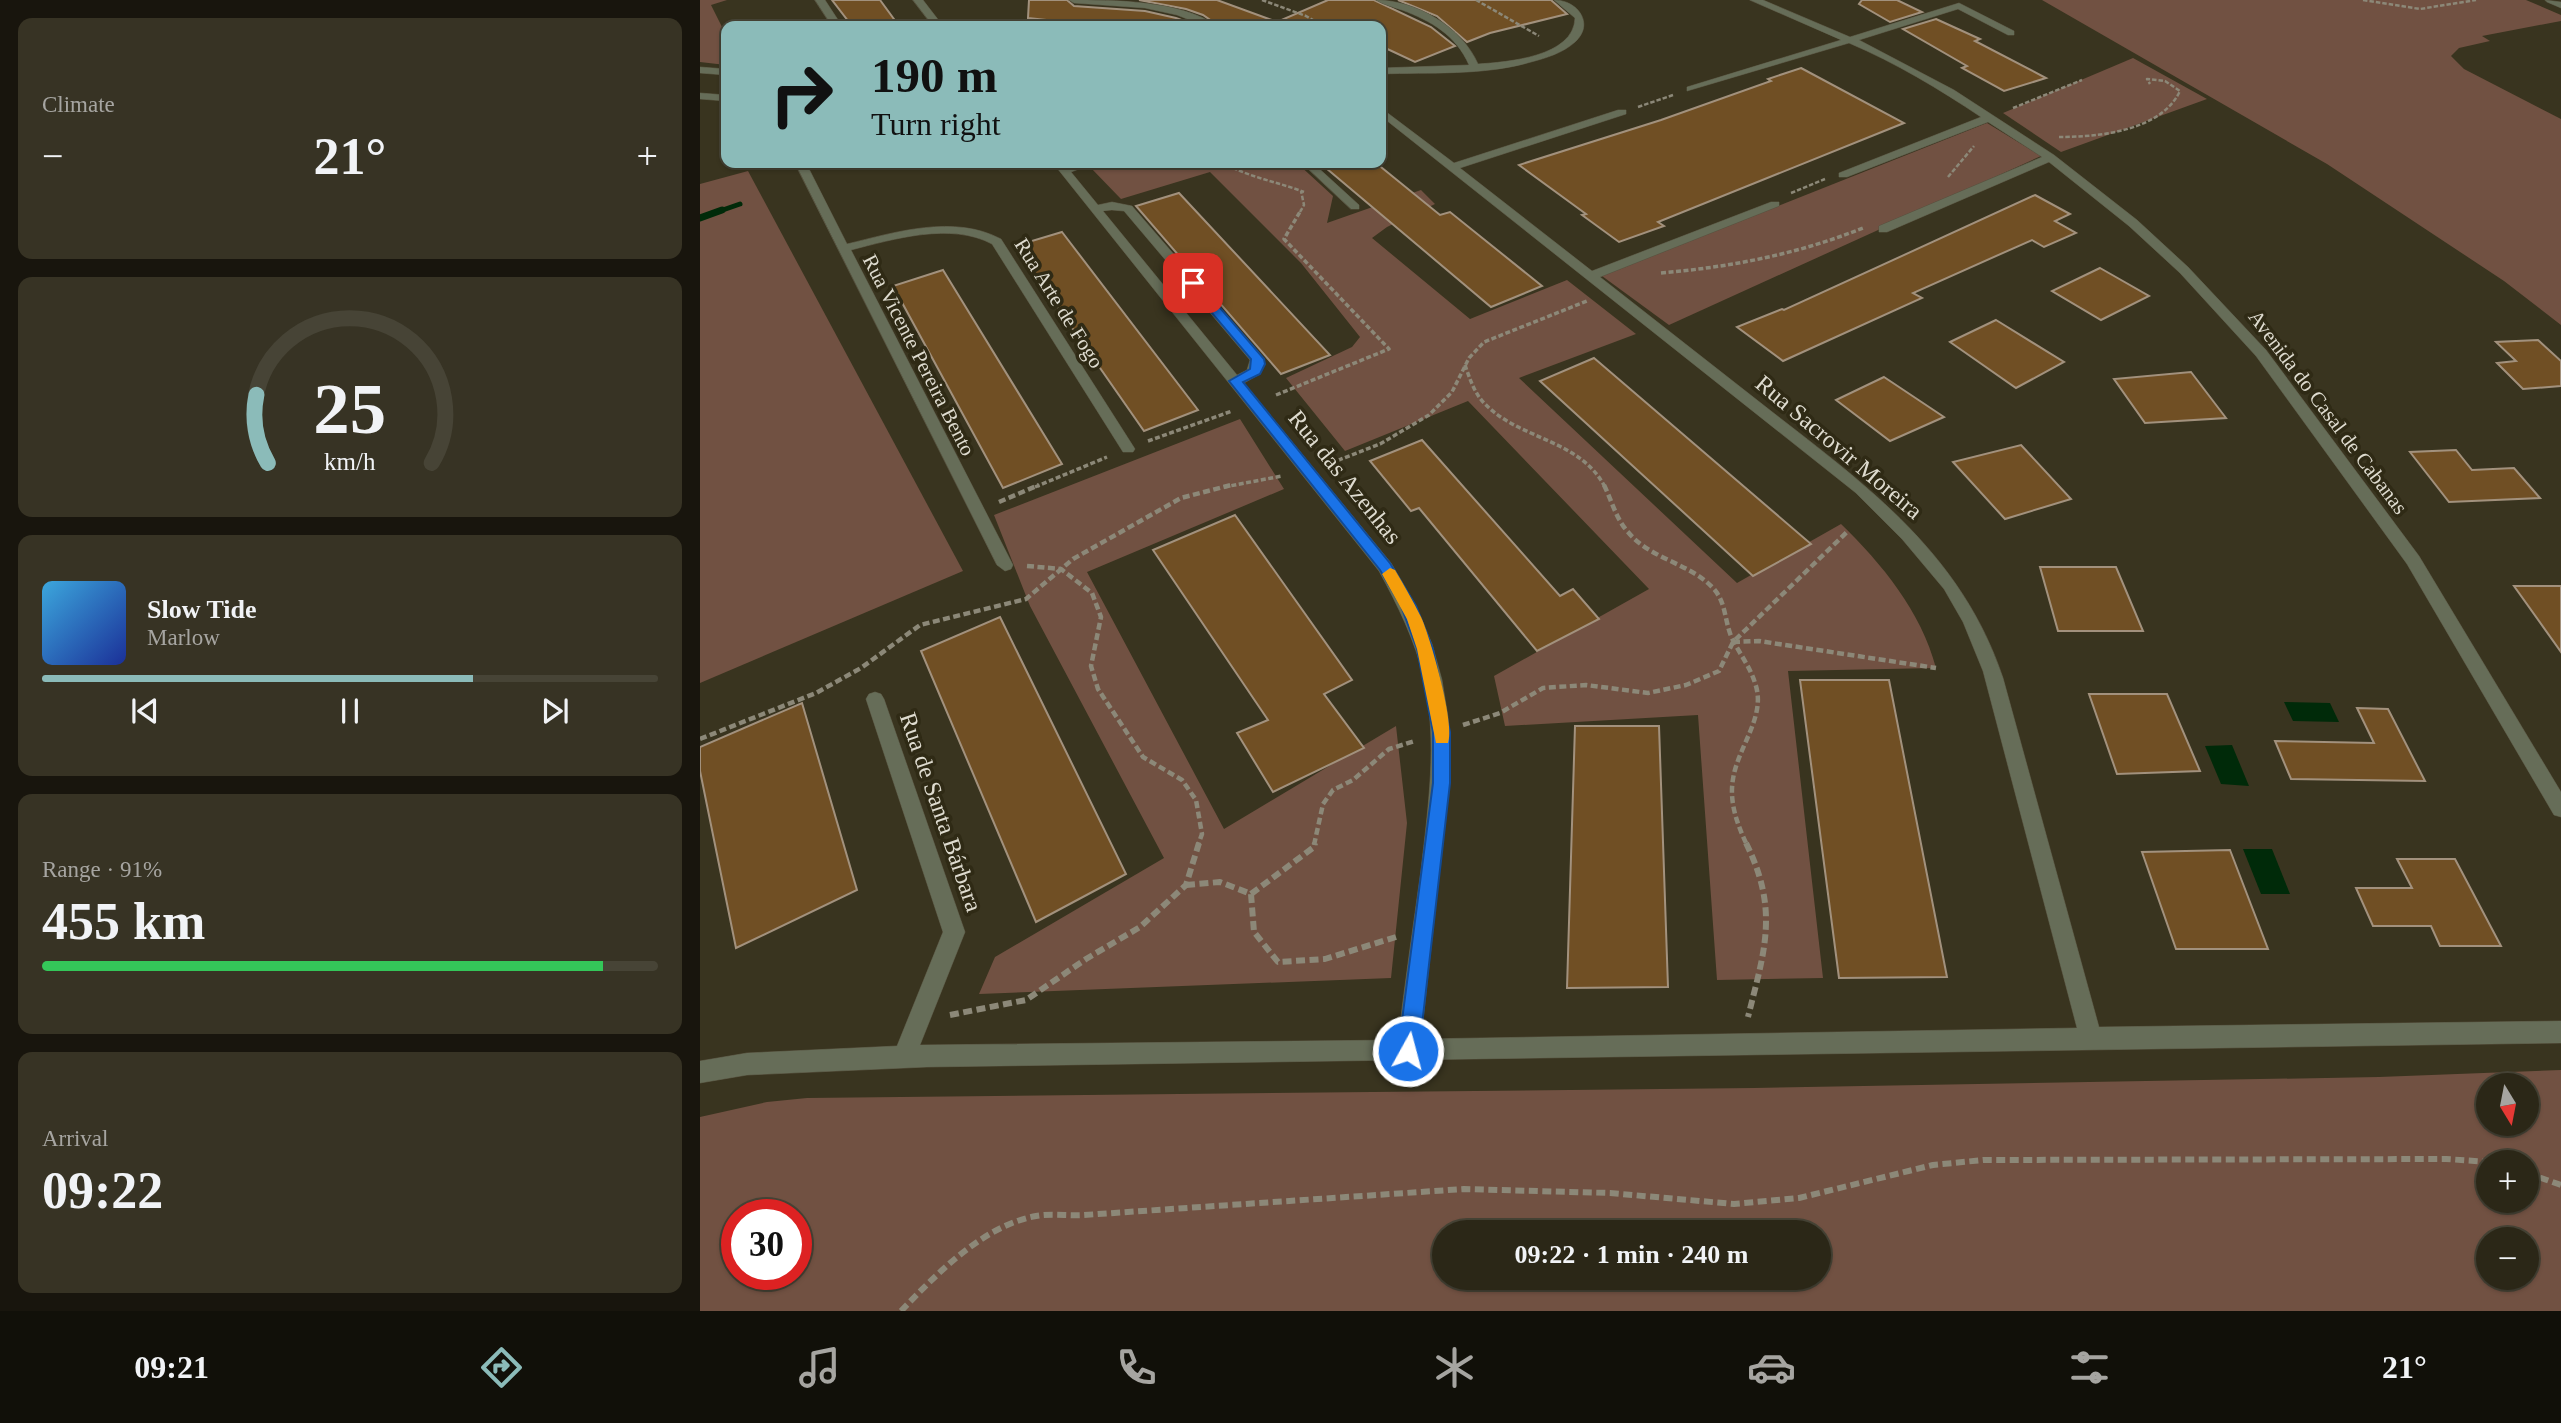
<!DOCTYPE html>
<html lang="en">
<head>
<meta charset="utf-8">
<style>
  :root { --surface:#2b2717; --page:#373324; --text:#f1f3f6; --muted:#a6a5a1; --line:#474436; --accent:#8bbbb9 }
  body { margin:0; font-family:Georgia,serif; background:var(--page); color:var(--text); height:100vh; display:flex; flex-direction:column; font-size:26px; white-space:nowrap }
  * { box-sizing:border-box; margin:0 }
  p { font-size:23px; color:var(--muted) }
  .icon { flex:none; width:38px; height:38px; fill:none; stroke:currentColor; stroke-width:2; stroke-linecap:round; stroke-linejoin:round }
  .map { position:relative; flex:1; overflow:hidden }
  .drawer { display:flex; flex-direction:column; gap:18px; padding:18px; background:#18150d; width:700px }
  .drawer>* { flex:none }
  .hud { position:absolute; left:21px; top:21px; width:665px; height:147px; border-radius:14px; box-shadow:0 2px 5px #0004,0 0 0 2px var(--line); background:#8bbbb9; color:#111; overflow:hidden }
  .needle { width:46px; rotate:170deg }
  .buttons { position:absolute; left:1776px; top:1073px; display:grid; gap:14px }
  .buttons a { display:grid; place-items:center; width:63px; height:63px; border-radius:50%; background:var(--surface); box-shadow:0 2px 5px #0004,0 0 0 2px var(--line); font-size:35px }
  .speed { position:absolute; left:21px; top:1199px; display:flex; gap:14px; font-size:35px; font-weight:700; text-align:center }
  .speed>* { display:grid; place-content:center; width:91px; height:91px; border-radius:50%; background:var(--surface); box-shadow:0 2px 5px #0004,0 0 0 2px var(--line); line-height:1 }
  .speed .limit { border:10px solid #d22; background:#fff; color:#111 }
  .pin { position:absolute; display:grid; place-items:center; width:60px; height:60px; color:#fff; margin:-30px; border-radius:14px; box-shadow:0 4px 10px #0006 }
  .me { position:absolute; width:77px; margin:-38px; rotate:7deg; stroke-linejoin:round; filter:drop-shadow(0 0 5px #0008) }
  .turn { display:flex; align-items:center; gap:24px; height:147px; padding:0 35px; font-size:32px }
  .turn .icon { width:91px; height:91px; stroke-width:2.5 }
  .turn b { display:block; font-size:49px; line-height:60px }
  .big { font-size:52px; font-weight:700; line-height:1.1 }
  .drawer .widget { flex:1; display:flex; flex-direction:column; justify-content:center; gap:10px; min-width:0; padding:0 24px; border-radius:14px; background:var(--page) }
  .drawer .dial { align-items:center; gap:0 }
  .dial svg { height:182px; overflow:visible; fill:none; stroke:var(--line); stroke-width:7; stroke-linecap:round; text-anchor:middle }
  .dial text { fill:var(--text); stroke:none }
  .song { display:flex; align-items:center; gap:21px }
  .cover { width:84px; height:84px; border-radius:10px; background:linear-gradient(135deg,hsl(200 70% 55%),hsl(230 70% 35%)) }
  .played { height:7px; border-radius:4px; background:linear-gradient(90deg,var(--accent) 70%,var(--line) 70%) }
  .keys { display:flex; justify-content:space-around; direction:ltr }
  .heat { display:flex; justify-content:space-between; align-items:center; font-size:38px; direction:ltr }
  .charge { height:10px; border-radius:5px; background:linear-gradient(90deg,#34c759 91%,var(--line) 0) }
  .trip { position:absolute; left:732px; top:1220px; width:399px; height:70px; border-radius:35px; background:var(--surface); box-shadow:0 2px 5px #0004,0 0 0 2px var(--line); font-weight:700; line-height:70px; text-align:center }
  .tabs { display:flex; height:112px; justify-content:space-around; align-items:center; background:#111009; color:var(--muted) }
  .tabs .icon { width:49px; height:49px }
  .tabs .current { color:var(--accent) }
  .tabs b { font-size:32px; color:var(--text) }
  main { display:flex; flex:1; min-height:0 }
  .map>svg:first-child { display:block }
  .green { fill:#715142; fill-rule:evenodd }
  .water { fill:#002a09 }
  .lines { fill:none; stroke-linecap:round; stroke-linejoin:round }
  .stream-far1 { stroke:#002a09; stroke-width:5 }
  .stream { stroke:#002a09; stroke-width:7 }
  .building { fill:#704f24; stroke:#a2917d; stroke-width:2 }
  .minor-casing { stroke:#57523f; stroke-width:1 }
  .path-far3 { stroke:#8c8878; stroke-width:2.5; stroke-dasharray:4.5 2; stroke-linecap:butt }
  .path-far2 { stroke:#8c8878; stroke-width:3.5; stroke-dasharray:5 2.5; stroke-linecap:butt }
  .path-far1 { stroke:#8c8878; stroke-width:4.5; stroke-dasharray:7 3.5; stroke-linecap:butt }
  .path { stroke:#8c8878; stroke-width:6; stroke-dasharray:9 4.5; stroke-linecap:butt }
  .minor { fill:#666d58; fill-rule:evenodd }
  .route { fill:#1a73e8; stroke:#114b97; stroke-width:2 }
  .slow { fill:#f59e0b }
  .labels { text-anchor:middle; dominant-baseline:central; stroke-width:7; stroke-linejoin:round; paint-order:stroke }
  .far-street-label { font-size:21px; fill:#dedbcf; stroke:#2f2a15 }
  .street-label { font-size:24px; fill:#dedbcf; stroke:#2f2a15 }
</style>
</head>
<body>
<main>
<section class="drawer">
<div class="widget"><p>Climate</p>
<div class="heat"><a>−</a><b class="big">21°</b><a>+</a></div>
</div>
<div class="widget dial"><svg viewBox="0 0 100 80">
<path d="M14 69A42 42 0 1 1 86 69"/>
<path d="M14 69A42 42 0 0 1 9 39" stroke="#8bbbb9"/>
<text x="50" y="56" font-size="32" font-weight="700">25</text>
<text x="50" y="72" font-size="11">km/h</text>
</svg></div>
<div class="widget">
<div class="song"><i class="cover"></i><div><b>Slow Tide</b><p>Marlow</p></div></div>
<div class="played"></div>
<div class="keys"><svg class="icon" aria-label="previous" viewBox="0 0 24 24"><path d="M18 5L8 12l10 7zM5 5v14"/></svg><svg class="icon" aria-label="pause" viewBox="0 0 24 24"><path d="M8 5v14M16 5v14"/></svg><svg class="icon" aria-label="next" viewBox="0 0 24 24"><path d="M6 5l10 7-10 7zM19 5v14"/></svg></div>
</div>
<div class="widget"><p>Range · 91%</p><b class="big">455 km</b><div class="charge"></div></div>
<div class="widget"><p>Arrival</p><b class="big">09:22</b></div>
</section>
<div class="map">
<svg width="1861" height="1311" viewBox="0 0 1861 1311">
  <rect width="100%" height="100%" fill="#39341f"/>
  <g class="green">
    <path d="M 0,0 L 27,0 L 11,5 L 26,35 L 26,65 L 0,62 Z"/>
    <path d="M 1342,0 L 1826,0 L 1861,15 L 1861,21 L 1782,36 L 1790,41 L 1759,48 L 1751,56 L 1764,69 L 1861,119 L 1861,325 L 1804,281 L 1627,164 Z"/>
    <path d="M 1433,58 L 1507,99 L 1361,152 L 1303,113 Z"/>
    <path d="M 1287,123 L 1341,156 L 969,325 L 902,276 Z"/>
    <path d="M 406,163 L 597,163 L 633,196 L 627,223 L 721,190 L 735,204 L 687,227 L 672,238 L 770,319 L 867,280 L 936,334 L 819,378 L 1037,583 L 1141,524 C 1182,564 1221,611 1236,668 L 1088,671 L 1123,978 L 1017,980 L 998,715 L 805,726 L 794,676 L 949,589 L 768,401 L 645,451 L 586,378 L 652,347 L 660,337 L 601,263 L 510,172 L 421,199 L 390,167 Z"/>
    <path d="M 48,171 L 263,571 L 0,683 L 0,184 Z"/>
    <path d="M 540,419 L 584,489 L 387,572 L 524,829 L 696,726 L 707,823 L 691,978 L 279,994 L 295,957 L 464,858 L 330,606 L 294,515 Z"/>
    <path d="M 1861,1070 L 1861,1311 L 0,1311 L 0,1117 L 67,1102 L 107,1098 L 1054,1088 L 1679,1077 ZM 1788,1085 L 1827,1085 L 1827,1124 L 1788,1124 ZM 1788,1162 L 1827,1162 L 1827,1200 L 1788,1200 ZM 37,1214 L 96,1214 L 96,1274 L 37,1274 ZM 744,1232 L 1118,1232 L 1118,1278 L 744,1278 ZM 1788,1239 L 1827,1239 L 1827,1278 L 1788,1278 Z"/>
  </g>
  <g class="water">
    <path d="M 1584,702 L 1630,703 L 1639,722 L 1593,721 Z"/>
    <path d="M 1532,745 L 1549,786 L 1521,784 L 1505,746 Z"/>
    <path d="M 1543,849 L 1572,849 L 1590,894 L 1561,894 Z"/>
  </g>
  <g class="lines">
    <path class="stream-far1" d="M 17,212 L 40,204"/>
    <path class="stream" d="M 0,218 L 22,210"/>
  </g>
  <g class="building">
    <path d="M 132,0 L 180,0 L 199,26 L 152,26 Z"/>
    <path d="M 329,0 L 367,0 L 374,6 L 445,11 L 476,18 L 498,26 L 402,26 L 328,18 Z"/>
    <path d="M 439,0 L 517,0 L 577,22 L 628,0 L 674,0 L 731,27 L 755,46 L 715,62 L 681,46 L 681,26 L 519,26 L 503,15 L 486,9 Z"/>
    <path d="M 698,0 L 851,0 L 867,14 L 790,33 L 767,42 L 737,16 Z"/>
    <path d="M 1162,0 L 1197,0 L 1222,12 L 1190,22 L 1159,4 Z"/>
    <path d="M 1236,19 L 1280,39 L 1275,41 L 1346,78 L 1304,91 L 1262,68 L 1267,66 L 1203,29 Z"/>
    <path d="M 1101,68 L 1204,123 L 958,222 L 964,226 L 919,242 L 882,215 L 886,214 L 819,165 L 961,120 L 1071,81 L 1068,79 Z"/>
    <path d="M 620,163 L 676,163 L 740,215 L 750,212 L 842,286 L 791,307 Z"/>
    <path d="M 479,193 L 630,355 L 581,374 L 436,206 Z"/>
    <path d="M 1335,195 L 1370,214 L 1355,221 L 1376,233 L 1344,247 L 1332,240 L 1213,293 L 1222,298 L 1083,361 L 1037,327 L 1082,309 L 1084,310 Z"/>
    <path d="M 362,232 L 498,410 L 444,431 L 315,246 Z"/>
    <path d="M 1400,268 L 1449,296 L 1401,320 L 1352,291 Z"/>
    <path d="M 243,270 L 362,464 L 303,488 L 193,286 Z"/>
    <path d="M 1296,320 L 1364,362 L 1316,388 L 1250,342 Z"/>
    <path d="M 1838,340 L 1861,361 L 1861,386 L 1823,389 L 1797,363 L 1816,361 L 1796,342 Z"/>
    <path d="M 894,358 L 1111,544 L 1053,576 L 840,381 Z"/>
    <path d="M 1491,372 L 1526,418 L 1445,423 L 1414,379 Z"/>
    <path d="M 1184,377 L 1244,417 L 1190,441 L 1136,400 Z"/>
    <path d="M 722,440 L 860,596 L 873,589 L 899,619 L 837,651 L 719,508 L 711,511 L 670,461 Z"/>
    <path d="M 1321,445 L 1371,499 L 1305,519 L 1253,462 Z"/>
    <path d="M 1756,450 L 1772,470 L 1814,468 L 1840,498 L 1749,502 L 1710,452 Z"/>
    <path d="M 535,515 L 652,680 L 624,694 L 664,748 L 573,792 L 537,733 L 568,720 L 453,550 Z"/>
    <path d="M 1340,567 L 1416,567 L 1443,631 L 1358,631 Z"/>
    <path d="M 1814,586 L 1861,586 L 1861,652 Z"/>
    <path d="M 300,617 L 426,874 L 336,922 L 221,651 Z"/>
    <path d="M 1100,680 L 1189,680 L 1247,977 L 1139,978 Z"/>
    <path d="M 1389,694 L 1467,694 L 1500,771 L 1417,774 Z"/>
    <path d="M 102,703 L 157,890 L 36,948 L 0,771 L 0,747 Z"/>
    <path d="M 1657,708 L 1688,709 L 1725,781 L 1591,779 L 1575,741 L 1674,743 Z"/>
    <path d="M 875,726 L 959,726 L 968,987 L 867,988 Z"/>
    <path d="M 1530,850 L 1568,949 L 1476,949 L 1442,852 Z"/>
    <path d="M 1697,859 L 1755,859 L 1801,946 L 1740,946 L 1731,926 L 1673,926 L 1656,888 L 1712,888 Z"/>
  </g>
  <g class="lines">
    <defs>
      <g id="minor">
        <path d="M 115,0 L 125,0 L 142,26 L 132,26 Z"/>
        <path d="M 213,0 L 223,0 L 243,26 L 233,26 Z"/>
        <path d="M 369,0 C 413,0 481,0 517,26 L 505,26 L 477,15 L 445,8 L 374,3 Z"/>
        <path d="M 676,0 C 716,0 762,27 778,64 C 807,62 874,57 875,18 L 854,0 C 878,0 895,24 875,42 C 863,53 846,58 831,62 C 783,76 730,72 681,74 L 681,68 L 769,65 C 756,35 731,21 702,10 C 693,7 684,5 676,0 Z"/>
        <path d="M 1050,0 L 1063,0 L 1150,37 L 1259,3 L 1314,31 L 1314,35 L 1308,35 L 1258,9 L 1159,40 L 1254,90 L 1354,155 L 1437,220 L 1488,267 L 1566,350 L 1719,556 L 1861,792 L 1861,817 L 1854,815 L 1707,564 L 1556,356 L 1480,273 L 1429,226 L 1349,162 L 1187,232 L 1179,232 L 1179,226 L 1342,157 L 1288,122 L 1147,177 L 1139,177 L 1139,173 L 1281,117 C 1239,89 1196,63 1149,43 L 987,91 L 987,87 L 1141,40 Z"/>
        <path d="M 1845,0 L 1861,2 L 1861,8 L 1847,2 Z"/>
        <path d="M 0,67 L 26,69 L 26,75 L 0,73 Z"/>
        <path d="M 0,93 L 26,95 L 26,101 L 0,99 Z"/>
        <path d="M 681,108 L 754,163 L 918,110 L 926,110 L 926,114 L 760,168 L 892,271 L 1071,202 L 1079,202 L 1079,206 L 900,277 C 957,322 1014,366 1071,411 C 1169,487 1262,555 1303,678 L 1399,1027 L 1861,1021 L 1861,1043 L 227,1067 L 47,1075 L 0,1083 L 0,1061 L 47,1053 L 197,1046 L 243,932 L 166,699 L 169,694 L 175,692 L 181,694 L 184,699 L 265,932 L 220,1045 L 698,1040 C 705,983 713,927 721,870 C 728,808 738,742 724,679 C 715,640 698,606 679,571 L 353,163 L 364,163 L 366,166 L 395,163 L 371,172 L 398,205 L 412,202 L 432,206 L 562,356 L 565,364 L 560,374 L 544,383 L 691,563 L 716,606 L 732,644 L 742,680 L 748,717 L 748,792 L 721,1039 L 1377,1028 L 1283,671 L 1263,622 L 1244,589 L 1202,539 L 1156,493 L 681,116 ZM 412,210 L 424,211 L 550,360 L 547,370 L 537,375 L 403,211 Z"/>
        <path d="M 95,163 L 106,163 L 147,244 C 196,232 254,214 301,239 L 435,449 L 433,452 L 423,452 L 292,244 C 251,222 194,239 151,250 L 313,565 L 311,569 L 305,571 L 297,565 Z"/>
        <path d="M 602,163 L 613,163 L 659,205 L 659,209 L 651,209 Z"/>
      </g>
    </defs>
    <use href="#minor" class="minor-casing"/>
    <g class="path-far3">
      <path d="M 562,0 L 606,16 L 623,26"/>
      <path d="M 776,0 L 839,36"/>
      <path d="M 1663,0 L 1720,9 L 1776,0"/>
      <path d="M 938,107 L 973,95"/>
      <path d="M 1313,108 L 1382,80"/>
      <path d="M 1359,137 C 1399,137 1461,131 1480,91 L 1465,81 L 1447,79 L 1450,84"/>
      <path d="M 527,165 C 552,178 578,182 604,192"/>
      <path d="M 1248,177 L 1274,146"/>
      <path d="M 1091,193 L 1125,179"/>
      <path d="M 600,212 L 604,205 L 601,191"/>
    </g>
    <g class="path-far2">
      <path d="M 961,273 C 1031,267 1098,254 1163,228"/>
      <path d="M 765,365 C 770,379 774,393 785,404 C 820,440 880,439 905,487"/>
      <path d="M 576,395 L 689,349 L 584,239 L 601,210"/>
      <path d="M 448,441 L 532,411"/>
      <path d="M 631,463 L 680,444 L 729,415 L 752,392 L 769,358 L 784,342 L 887,301"/>
      <path d="M 335,487 L 407,457"/>
      <path d="M 524,487 L 582,476"/>
    </g>
    <g class="path-far1">
      <path d="M 904,485 C 912,501 916,519 928,532 C 950,559 989,563 1012,587 C 1026,601 1024,618 1031,636 C 1038,652 1050,666 1055,683 C 1067,716 1038,746 1033,779 C 1029,802 1037,824 1047,845"/>
      <path d="M 299,502 L 339,485"/>
      <path d="M 327,566 L 361,569 L 392,593 L 401,617 L 391,666 L 398,689 L 443,757 L 482,780 L 496,800 L 502,834 L 498,845"/>
      <path d="M 1033,642 L 1059,641 L 1236,668"/>
      <path d="M 763,725 L 800,713 L 843,688 L 886,685 L 948,693 L 986,685 L 1019,671 L 1033,642 L 1148,531"/>
      <path d="M 0,739 L 116,693 L 161,668 L 220,625 L 326,599 L 373,559 L 481,498 L 531,485"/>
      <path d="M 614,845 L 623,804 L 633,790 L 653,780 L 689,749 L 715,741"/>
    </g>
    <g class="path">
      <path d="M 1046,843 C 1079,910 1065,949 1048,1017"/>
      <path d="M 486,885 L 520,882 L 551,894 L 554,932 L 578,962 L 625,959 L 696,937"/>
      <path d="M 551,894 L 614,847 L 615,843"/>
      <path d="M 250,1015 L 326,1000 L 386,959 L 440,927 L 486,885 L 499,843"/>
      <path d="M 1827,1173 L 1861,1185"/>
      <path d="M 201,1311 C 237,1274 282,1226 336,1216 C 351,1213 368,1216 384,1215 L 764,1189 L 910,1193 L 1034,1204 L 1099,1198 L 1233,1165 L 1283,1160 L 1746,1159 L 1790,1162"/>
    </g>
    <use href="#minor" class="minor"/>
  </g>
  <path class="route" d="M 489,281 L 497,281 L 564,359 L 565,364 L 560,374 L 543,382 L 690,563 L 716,606 L 733,649 L 750,732 L 750,783 L 719,1051 L 716,1058 L 708,1061 L 701,1058 L 698,1051 L 733,783 L 733,732 L 717,649 L 701,606 L 680,570 L 529,381 L 550,369 L 551,359 L 489,286 Z"/>
  <path class="slow" d="M 690,568 L 695,570 C 704,585 713,601 721,617 C 730,636 756,726 748,743 L 736,743 L 717,649 L 707,619 L 682,574 Z"/>
  <g class="labels">
    <g class="far-street-label">
      <text transform="translate(359 303) rotate(58)">Rua Arte de Fogo</text>
      <text transform="translate(219 355) rotate(63)">Rua Vicente Pereira Bento</text>
      <text transform="translate(1628 412) rotate(53)">Avenida do Casal de Cabanas</text>
    </g>
    <g class="street-label">
      <text transform="translate(1139 447) rotate(40)">Rua Sacrovir Moreira</text>
      <text transform="translate(645 477) rotate(51)">Rua das Azenhas</text>
      <text transform="translate(241 812) rotate(71)">Rua de Santa Bárbara</text>
    </g>
  </g>
</svg>
<div class="buttons">
<a><svg class="needle" viewBox="-14 -14 28 28"><path d="M0-13l5 13h-10z" fill="#e53935"/><path d="M0 13l5-13h-10z" fill="#a6a5a1"/></svg></a>
<a>+</a>
<a>−</a>
</div>
<div class="speed"><div class="limit">30</div></div>
<div class="pin" style="left:493px;top:283px;background:#d93025"><svg class="icon" aria-label="arrive" viewBox="0 0 24 24"><path d="M6 21V4h12l-3 4 3 4H6"/></svg></div>
<svg class="me" style="left:708px;top:1051px" viewBox="-20 -20 40 40"><circle r="17" fill="#1a73e8" stroke="#fff" stroke-width="3"/><path d="M0-11L8 9 0 5-8 9z" fill="#fff"/></svg>
<div class="trip">09:22 · 1 min · 240 m</div>
<div class="hud">
<div class="turn"><svg class="icon" aria-label="right" viewBox="0 0 24 24"><path d="M7 20v-9h11M14 6l5 5-5 5"/></svg><div><b>190 m</b>Turn right</div></div>
</div>
</div>
</main>
<nav class="tabs">
<b>09:21</b>
<svg class="icon current" aria-label="directions" viewBox="0 0 24 24"><path d="M12 3l9 9-9 9-9-9zM9 14v-3h6M13 9l2 2-2 2"/></svg>
<svg class="icon" aria-label="music" viewBox="0 0 24 24"><path d="M9 18V5l10-2v13"/><circle cx="6" cy="18" r="3"/><circle cx="16" cy="16" r="3"/></svg>
<svg class="icon" aria-label="phone" viewBox="0 0 24 24"><path d="M5 4h4l2 5-3 2q2 4 5 5l2-3 5 2v4C11 20 4 13 5 4z"/></svg>
<svg class="icon" aria-label="climate" viewBox="0 0 24 24"><path d="M12 3v18M4 7l16 10M4 17L20 7"/></svg>
<svg class="icon" aria-label="car" viewBox="0 0 24 24"><path d="M5 17H2v-5l4-1 3-4h7l3 4 3 1v5h-3M9 17h6M6 11h13"/><circle cx="7" cy="17" r="2"/><circle cx="17" cy="17" r="2"/></svg>
<svg class="icon" aria-label="filters" viewBox="0 0 24 24"><path d="M4 7h16M4 17h16"/><circle cx="9" cy="7" r="2"/><circle cx="15" cy="17" r="2"/></svg>
<b>21°</b>
</nav>
</body>
</html>
